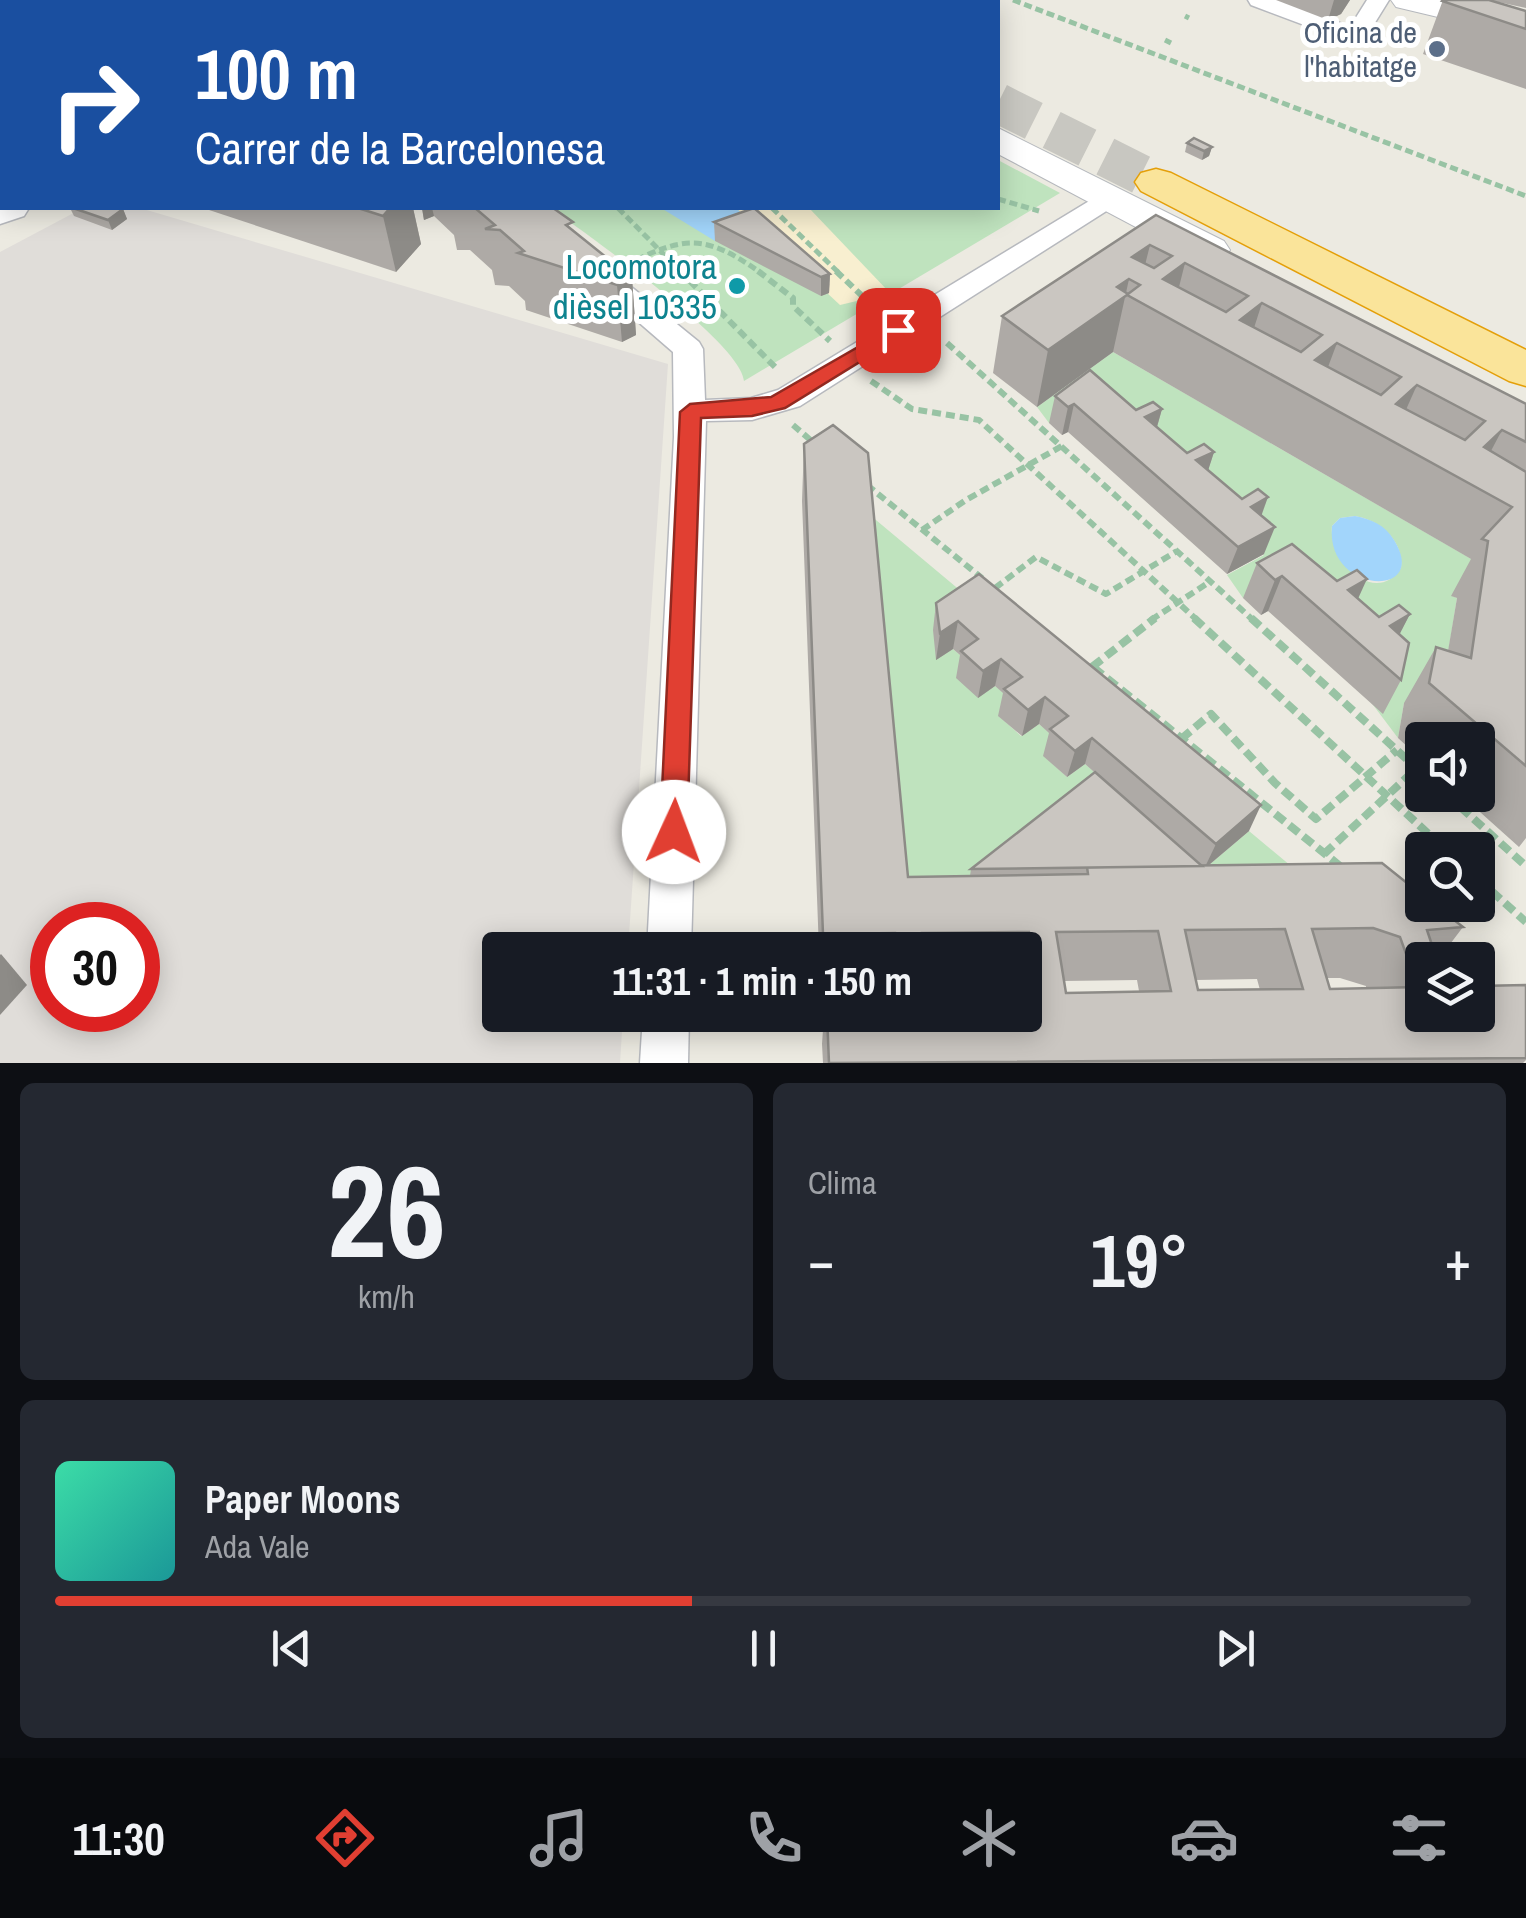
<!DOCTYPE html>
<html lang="es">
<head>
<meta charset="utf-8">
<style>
  :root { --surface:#171b24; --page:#242831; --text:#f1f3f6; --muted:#9ea1a6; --line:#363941; --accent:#e13f32 }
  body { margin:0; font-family:"Archivo Narrow",sans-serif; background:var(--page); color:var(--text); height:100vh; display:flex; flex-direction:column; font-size:38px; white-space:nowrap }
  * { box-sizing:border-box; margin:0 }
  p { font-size:32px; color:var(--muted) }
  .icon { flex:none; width:55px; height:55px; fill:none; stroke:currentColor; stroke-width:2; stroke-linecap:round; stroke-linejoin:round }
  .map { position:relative; height:1063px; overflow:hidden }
  .drawer { display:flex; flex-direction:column; gap:20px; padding:20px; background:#0d0f14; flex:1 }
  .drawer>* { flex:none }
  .hud { position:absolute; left:0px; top:0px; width:1000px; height:210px; box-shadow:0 5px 25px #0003; background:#1a4fa0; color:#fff; overflow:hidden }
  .controls { position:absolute; left:1405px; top:722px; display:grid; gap:20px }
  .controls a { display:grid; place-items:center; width:90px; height:90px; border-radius:10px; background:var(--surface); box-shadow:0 5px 25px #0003; font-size:50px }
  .speed { position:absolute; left:30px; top:902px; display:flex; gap:20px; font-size:50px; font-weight:700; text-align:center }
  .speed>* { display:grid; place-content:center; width:130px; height:130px; border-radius:50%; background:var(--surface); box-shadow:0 5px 25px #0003; line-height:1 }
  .speed .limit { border:15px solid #d22; background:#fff; color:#111 }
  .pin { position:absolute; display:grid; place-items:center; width:85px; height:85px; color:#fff; margin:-42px; border-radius:20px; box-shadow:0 5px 15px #0006 }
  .me { position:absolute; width:110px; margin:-55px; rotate:2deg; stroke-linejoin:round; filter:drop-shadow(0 0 8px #0008) }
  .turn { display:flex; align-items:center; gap:35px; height:210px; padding:0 30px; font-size:45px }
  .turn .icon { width:130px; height:130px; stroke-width:2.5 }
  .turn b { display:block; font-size:70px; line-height:85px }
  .big { font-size:75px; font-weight:700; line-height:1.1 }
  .drawer .tile { flex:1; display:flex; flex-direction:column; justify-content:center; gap:15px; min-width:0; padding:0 35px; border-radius:15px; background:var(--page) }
  .drawer .dial { align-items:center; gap:0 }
  .dial b { font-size:130px; line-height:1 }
  .song { display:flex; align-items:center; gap:30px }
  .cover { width:120px; height:120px; border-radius:15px; background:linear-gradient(135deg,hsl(160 70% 55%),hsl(180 70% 35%)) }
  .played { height:10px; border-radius:5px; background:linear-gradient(90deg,var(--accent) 45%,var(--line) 45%) }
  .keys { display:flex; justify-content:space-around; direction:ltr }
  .heat { display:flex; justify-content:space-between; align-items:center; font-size:55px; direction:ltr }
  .drawer .tiles { flex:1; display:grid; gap:20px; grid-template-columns:1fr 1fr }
  .tile:last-child { grid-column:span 2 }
  .trip { position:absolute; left:482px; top:932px; width:560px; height:100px; border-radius:10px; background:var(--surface); box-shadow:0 5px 25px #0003; font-weight:700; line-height:100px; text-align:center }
  .menu { display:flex; height:160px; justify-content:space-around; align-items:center; background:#090b0e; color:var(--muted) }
  .menu .icon { width:70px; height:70px }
  .menu .on { color:var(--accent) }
  .menu b { font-size:45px; color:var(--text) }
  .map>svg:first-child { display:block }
  .industrial { fill:#e0ddd9; fill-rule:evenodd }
  .green { fill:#bfe3be; fill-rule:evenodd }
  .sand { fill:#f8efd0 }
  .water { fill:#a2d5fb }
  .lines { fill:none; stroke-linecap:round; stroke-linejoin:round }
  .trunk-tunnel { stroke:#c8c7c1; stroke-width:40; stroke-dasharray:40 20; stroke-linecap:butt }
  .minor-casing { stroke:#b7b9be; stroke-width:3 }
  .tertiary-casing { stroke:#b7b9be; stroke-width:3 }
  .secondary-casing { stroke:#b5b8bd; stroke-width:2 }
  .trunk-casing { stroke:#e49f09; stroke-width:3 }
  .path-far2 { stroke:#98c3a4; stroke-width:5; stroke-dasharray:8 4; stroke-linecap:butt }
  .path-far1 { stroke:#98c3a4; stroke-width:6; stroke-dasharray:9 5; stroke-linecap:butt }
  .path { stroke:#98c3a4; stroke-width:8; stroke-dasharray:12 6; stroke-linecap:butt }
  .minor { fill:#fff; fill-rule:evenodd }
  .tertiary { fill:#fff; fill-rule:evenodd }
  .secondary { fill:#fff; fill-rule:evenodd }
  .trunk { fill:#fae49a; fill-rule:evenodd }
  .wall { fill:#aeaaa6; fill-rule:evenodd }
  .shaded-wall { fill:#8d8b87 }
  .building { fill:#cac6c1; stroke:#8d8b87; stroke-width:2.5; fill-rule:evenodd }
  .route { fill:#e13f32; stroke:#922920; stroke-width:2.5 }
  .service-dot { fill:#5c6f8a; stroke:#fff; stroke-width:4 }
  .culture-dot { fill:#0f9aa8; stroke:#fff; stroke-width:4 }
  .labels { text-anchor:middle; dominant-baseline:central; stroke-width:10; stroke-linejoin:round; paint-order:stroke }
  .far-service-label { font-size:30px; fill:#4e5e75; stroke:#fff; text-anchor:end }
  .culture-label { font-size:35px; fill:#0d838f; stroke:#fff; text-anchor:end }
</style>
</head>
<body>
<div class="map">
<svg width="1526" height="1063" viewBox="0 0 1526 1063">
  <rect width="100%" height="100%" fill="#eceae1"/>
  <path class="industrial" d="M 83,208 L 140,208 L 668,364 L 628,950 L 500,950 L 500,1015 L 623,1015 L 620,1063 L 0,1063 L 0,252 ZM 52,925 L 138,925 L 138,1010 L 52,1010 Z"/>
  <g class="green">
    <path d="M 998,160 L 1060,193 L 744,381 C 741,342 587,235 551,208 L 998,208 Z"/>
    <path d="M 1113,352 L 1480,564 L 1452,596 L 1457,598 L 1438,714 L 1404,703 L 1398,738 L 1278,579 L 1243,598 L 1227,575 L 1264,555 L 1138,445 L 1049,423 L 1037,407 ZM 1355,516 C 1380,520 1404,541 1401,568 C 1376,607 1328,562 1332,526 L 1340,518 Z"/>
    <path d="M 864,510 L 974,602 L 936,659 L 953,649 L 973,666 L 978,697 L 995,686 L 1016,703 L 999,716 L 1021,736 L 1039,724 L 1061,743 L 1044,756 L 1067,777 L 1085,764 L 1204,869 L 1249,831 L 1350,915 L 900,928 Z"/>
  </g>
  <path class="sand" d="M 736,208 L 809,208 L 890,293 L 840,305 Z"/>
  <g class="water">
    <path d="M 661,208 L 736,208 L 754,226 L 715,241 Z"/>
    <path d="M 1355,516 C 1371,519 1385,525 1394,540 C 1431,599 1325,595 1332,526 L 1340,518 Z"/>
  </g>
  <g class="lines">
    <path class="trunk-tunnel" d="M 998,103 L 1156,182"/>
    <defs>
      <g id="minor">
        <path d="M 1248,0 L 1280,0 L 1350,27 L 1367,0 L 1389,0 L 1363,42 L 1355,44 L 1251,5 Z"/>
        <path d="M 1109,189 L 1119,191 L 1123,197 L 1119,203 L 800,406 L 752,420 L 706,421 L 691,950 L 647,950 L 674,437 L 673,352 L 583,274 L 588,268 L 608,268 L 699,342 L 703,349 L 705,400 L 751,398 L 778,390 Z"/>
        <path d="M 643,1015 L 689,1015 L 688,1063 L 640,1063 Z"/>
      </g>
      <path id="tertiary" d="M 0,200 L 2,208 L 29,208 L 24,216 L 0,224 Z"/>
      <g id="secondary">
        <path d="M 716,0 L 752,0 L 753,2 L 718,2 Z"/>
        <path d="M 1391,0 L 1449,0 L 1526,18 L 1526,38 L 1396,7 Z"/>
        <path d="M 998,128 L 1224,241 L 1230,250 L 1224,259 L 1210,262 L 1196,259 L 998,154 Z"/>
      </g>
      <g id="trunk">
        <path d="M 776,0 L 815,0 L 817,2 L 778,2 Z"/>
        <path d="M 1156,169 L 1171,173 L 1526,350 L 1526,386 L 1509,381 L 1141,191 L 1135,182 L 1141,173 Z"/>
      </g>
    </defs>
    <use href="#minor" class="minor-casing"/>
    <use href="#tertiary" class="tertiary-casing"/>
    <use href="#secondary" class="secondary-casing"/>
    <use href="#trunk" class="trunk-casing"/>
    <g class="path-far2">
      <path d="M 574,0 L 578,2"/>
      <path d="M 1013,0 L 1526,196"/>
      <path d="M 424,2 L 434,0"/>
      <path d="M 1185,16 L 1189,18"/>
      <path d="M 1165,40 L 1171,43"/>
      <path d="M 998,199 L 1039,211"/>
      <path d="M 618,208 L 682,273"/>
      <path d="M 772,208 L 839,273"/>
      <path d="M 626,265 C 685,235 706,234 761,273"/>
    </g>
    <g class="path-far1">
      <path d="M 680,271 L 778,370"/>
      <path d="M 758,271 L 793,298 L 793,306 L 830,341"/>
      <path d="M 836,271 L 878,311"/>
      <path d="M 947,343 L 1253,620"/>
      <path d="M 871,381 L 912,409 L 979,420 L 1197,620"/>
      <path d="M 793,425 L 814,443"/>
      <path d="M 867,485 L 982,578"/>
      <path d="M 922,530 L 966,500 L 1062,446"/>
      <path d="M 995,588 L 1036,557 L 1106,594 L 1177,551"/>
      <path d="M 1151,620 L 1211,581"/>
    </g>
    <g class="path">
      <path d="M 1194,618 L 1446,850"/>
      <path d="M 1251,618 L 1422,773"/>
      <path d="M 1092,667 L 1155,618"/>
      <path d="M 1093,667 L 1340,866"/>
      <path d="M 1181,739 L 1211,714 L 1275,783 L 1316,819 L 1397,750"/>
      <path d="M 1447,795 L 1526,866"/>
      <path d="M 1324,854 L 1417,768"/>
      <path d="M 1478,879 L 1526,922"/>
      <path d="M 1439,946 L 1456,960"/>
      <path d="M 1478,977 L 1492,989"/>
    </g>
    <use href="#minor" class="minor"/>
    <use href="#tertiary" class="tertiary"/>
    <use href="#secondary" class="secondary"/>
    <use href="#trunk" class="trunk"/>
  </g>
  <g class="wall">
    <path d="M 0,0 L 313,0 L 310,2 L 2,2 L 2,127 L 0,126 Z"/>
    <path d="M 1276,0 L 1350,0 L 1341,14 L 1328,20 Z"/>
    <path d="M 1443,0 L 1526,0 L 1526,8 L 1489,0 L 1526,11 L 1526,89 L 1423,54 Z"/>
    <path d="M 1187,143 L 1212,147 L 1209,156 L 1202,160 L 1185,152 Z"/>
    <path d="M 70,208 L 118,208 L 123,209 L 127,219 L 112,230 L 74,216 Z"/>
    <path d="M 203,208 L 413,208 L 421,244 L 396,272 Z"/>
    <path d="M 422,208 L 553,208 L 574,232 L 632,278 L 636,335 L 622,342 L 526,310 L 525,301 L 509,286 L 495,285 L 492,270 L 470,250 L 457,250 L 454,235 L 434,216 L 424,220 Z"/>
    <path d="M 1156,215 L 1526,404 L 1526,838 L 1519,847 L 1461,795 L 1478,795 L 1478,740 L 1422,740 L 1422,760 L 1398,738 L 1404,703 L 1436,647 L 1448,651 L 1457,598 L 1451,596 L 1471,559 L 1113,352 L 1037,407 L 993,373 L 1002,316 Z"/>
    <path d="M 714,222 L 830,274 L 829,293 L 821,296 L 715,241 Z"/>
    <path d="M 1055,396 L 1136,410 L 1162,409 L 1157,427 L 1187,453 L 1214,452 L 1208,470 L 1261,515 L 1264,554 L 1227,574 L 1068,432 L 1062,435 L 1049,423 Z"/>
    <path d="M 804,444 L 908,877 L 970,876 L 971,869 L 1094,772 L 1085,764 L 1067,777 L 1043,756 L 1049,733 L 1039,724 L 1022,736 L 998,716 L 1003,693 L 995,686 L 978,698 L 956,678 L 960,655 L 953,649 L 936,660 L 933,630 L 936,603 L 1249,831 L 1209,865 L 1463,927 L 1438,960 L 1422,960 L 1422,1015 L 1526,985 L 1526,1060 L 1523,1063 L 823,1063 L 822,1044 L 824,1015 L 1025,1015 L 1025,950 L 819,950 L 802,501 ZM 1327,978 L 1340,978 L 1366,986 L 1366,988 L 1330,989 ZM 1257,979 L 1260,990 L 1198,990 L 1196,980 ZM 1137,980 L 1139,991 L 1066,993 L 1064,981 Z"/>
    <path d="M 1257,563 L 1358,599 L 1379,617 L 1410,614 L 1399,634 L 1401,680 L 1383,714 L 1268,611 L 1261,615 L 1243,598 Z"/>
  </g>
  <g class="shaded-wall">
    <path d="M 255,0 L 313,0 L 310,2 L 251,2 Z"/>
    <path d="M 1334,0 L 1350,0 L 1341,14 L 1328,20 Z"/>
    <path d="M 2,145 L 2,168 L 0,169 L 0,147 Z"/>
    <path d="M 1212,147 L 1209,156 L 1202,160 L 1204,151 Z"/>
    <path d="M 390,208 L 413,208 L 421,244 L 396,272 L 383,216 Z"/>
    <path d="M 422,208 L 432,208 L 434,216 L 424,220 Z"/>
    <path d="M 123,209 L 127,219 L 112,230 L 108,220 Z"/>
    <path d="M 1150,245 L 1140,285 L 1129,279 L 1113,352 L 1037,407 L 1048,350 L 1117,287 L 1132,257 Z"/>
    <path d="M 1185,263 L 1171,319 L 1163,279 Z"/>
    <path d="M 830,274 L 829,293 L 821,296 L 821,277 Z"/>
    <path d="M 632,278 L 636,335 L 622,342 L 617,285 Z"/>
    <path d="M 1262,303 L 1244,359 L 1240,320 Z"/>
    <path d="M 1337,343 L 1316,399 L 1315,360 Z"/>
    <path d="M 1417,385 L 1392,441 L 1396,404 Z"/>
    <path d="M 1074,404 L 1068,432 L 1062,435 L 1068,407 Z"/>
    <path d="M 1162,409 L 1154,437 L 1145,417 Z"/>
    <path d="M 1502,430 L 1473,485 L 1484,447 Z"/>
    <path d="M 1214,452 L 1205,480 L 1196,460 Z"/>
    <path d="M 1268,497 L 1258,525 L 1251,507 Z"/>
    <path d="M 1275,527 L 1264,554 L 1227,574 L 1238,547 Z"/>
    <path d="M 1282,576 L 1268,611 L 1261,615 L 1275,580 Z"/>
    <path d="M 1367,579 L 1351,614 L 1348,590 Z"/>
    <path d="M 1410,614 L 1392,649 L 1390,626 Z"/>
    <path d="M 958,621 L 953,649 L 936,660 L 940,633 Z"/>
    <path d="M 1001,659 L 995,686 L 978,698 L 983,671 Z"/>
    <path d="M 1045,697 L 1039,724 L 1022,736 L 1028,710 Z"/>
    <path d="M 1092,738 L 1085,764 L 1067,777 L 1075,751 Z"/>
    <path d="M 1261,805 L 1249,831 L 1204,869 L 1216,844 Z"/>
    <path d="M 1,954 L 27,985 L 0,1015 L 0,955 Z"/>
  </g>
  <g class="building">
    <path d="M 0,0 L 79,0 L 80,2 L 2,2 L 2,19 L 0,19 Z"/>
    <path d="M 95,0 L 255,0 L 251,2 Z"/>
    <path d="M 1443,0 L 1489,0 L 1526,11 L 1526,29 L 1442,1 Z"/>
    <path d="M 0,19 L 2,19 L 2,104 L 0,108 Z"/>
    <path d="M 0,128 L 2,129 L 2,145 L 0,147 Z"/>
    <path d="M 1194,138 L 1212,147 L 1204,151 L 1187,143 Z"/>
    <path d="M 73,208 L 118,208 L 123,209 L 108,220 Z"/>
    <path d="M 358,208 L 390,208 L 383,216 Z"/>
    <path d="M 475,208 L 553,208 L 573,222 L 566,225 L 632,278 L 617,285 L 518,253 L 524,251 L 500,230 L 485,229 L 495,225 Z"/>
    <path d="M 754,208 L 830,274 L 821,277 L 714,222 Z"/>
    <path d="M 1156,215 L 1526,404 L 1526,442 L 1502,430 L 1484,447 L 1526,472 L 1526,766 L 1429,683 L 1436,647 L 1471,658 L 1488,541 L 1482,539 L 1512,507 L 1127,295 L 1048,350 L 1002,316 ZM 1150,245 L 1172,256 L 1154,268 L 1132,257 ZM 1185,263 L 1248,296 L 1226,312 L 1163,279 ZM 1129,279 L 1140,285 L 1128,294 L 1117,287 ZM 1262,303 L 1322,335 L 1301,352 L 1240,320 ZM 1337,343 L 1401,377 L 1381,395 L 1315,360 ZM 1417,385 L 1485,421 L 1465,440 L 1396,404 Z"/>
    <path d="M 1090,370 L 1136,410 L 1153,402 L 1162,409 L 1145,417 L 1187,453 L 1204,444 L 1214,452 L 1196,460 L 1242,499 L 1258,489 L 1268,497 L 1251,507 L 1275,527 L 1238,547 L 1074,404 L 1068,407 L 1055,396 Z"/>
    <path d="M 833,425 L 868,453 L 908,877 L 1088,874 L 1087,867 L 1382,863 L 1422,895 L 1422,905 L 1435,905 L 1463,927 L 1427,930 L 1437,960 L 1422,960 L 1422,1015 L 1478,1015 L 1478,986 L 1526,985 L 1526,1058 L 829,1063 L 827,1015 L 1025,1015 L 1025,994 L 1038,993 L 1029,932 L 922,933 L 924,950 L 897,950 L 895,933 L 823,934 L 804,444 ZM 1373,928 L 1400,937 L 1418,987 L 1330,989 L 1312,929 ZM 1285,929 L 1303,989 L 1198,990 L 1185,930 ZM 1158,931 L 1171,991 L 1066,993 L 1056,932 Z"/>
    <path d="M 1292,544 L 1337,581 L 1357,570 L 1367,579 L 1348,590 L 1379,617 L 1399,605 L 1410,614 L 1390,626 L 1409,643 L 1401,680 L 1282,576 L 1275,580 L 1257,563 Z"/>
    <path d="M 979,574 L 1261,805 L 1216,844 L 1092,738 L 1075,751 L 1050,729 L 1068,716 L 1045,697 L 1028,710 L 1004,689 L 1022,677 L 1001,659 L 983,671 L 961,651 L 978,639 L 958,621 L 940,633 L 936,603 Z"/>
    <path d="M 1095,772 L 1202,866 L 971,869 Z"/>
  </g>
  <path class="route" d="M 898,324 L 905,325 L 905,334 L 785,408 L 752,416 L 701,418 L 687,832 L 683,840 L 674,844 L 664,840 L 660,832 L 680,412 L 690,404 L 771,397 Z"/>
  <circle class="service-dot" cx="1437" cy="49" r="10"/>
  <circle class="culture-dot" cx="737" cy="286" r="10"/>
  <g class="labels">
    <g class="far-service-label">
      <text x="1417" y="32">Oficina de<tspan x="1417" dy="34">l'habitatge</tspan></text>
    </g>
    <g class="culture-label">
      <text x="717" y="266">Locomotora<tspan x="717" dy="40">dièsel 10335</tspan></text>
    </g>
  </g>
</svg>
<div class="controls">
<a><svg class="icon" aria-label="sound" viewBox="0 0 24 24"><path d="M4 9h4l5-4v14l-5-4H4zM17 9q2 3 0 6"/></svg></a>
<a><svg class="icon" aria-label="search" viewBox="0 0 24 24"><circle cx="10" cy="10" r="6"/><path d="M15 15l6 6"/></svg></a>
<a><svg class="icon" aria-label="layers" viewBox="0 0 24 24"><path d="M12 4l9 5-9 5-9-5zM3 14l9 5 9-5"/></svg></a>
</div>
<div class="speed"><div class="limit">30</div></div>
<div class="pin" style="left:898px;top:330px;background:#d93025"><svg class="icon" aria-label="arrive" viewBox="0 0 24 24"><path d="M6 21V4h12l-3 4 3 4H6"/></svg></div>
<svg class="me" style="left:674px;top:832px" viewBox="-20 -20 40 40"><circle r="19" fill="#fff"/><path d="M0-13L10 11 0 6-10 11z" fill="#e13f32"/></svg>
<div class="trip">11:31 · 1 min · 150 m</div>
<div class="hud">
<div class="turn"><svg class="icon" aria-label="right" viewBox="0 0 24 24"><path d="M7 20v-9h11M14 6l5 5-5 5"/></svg><div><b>100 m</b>Carrer de la Barcelonesa</div></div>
</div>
</div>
<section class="drawer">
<div class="tiles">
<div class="tile dial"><b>26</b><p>km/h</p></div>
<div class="tile"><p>Clima</p>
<div class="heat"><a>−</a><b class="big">19°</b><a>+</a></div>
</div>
<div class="tile">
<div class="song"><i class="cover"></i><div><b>Paper Moons</b><p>Ada Vale</p></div></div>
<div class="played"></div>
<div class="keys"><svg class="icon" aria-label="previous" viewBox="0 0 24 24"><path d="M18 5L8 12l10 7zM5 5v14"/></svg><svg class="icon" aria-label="pause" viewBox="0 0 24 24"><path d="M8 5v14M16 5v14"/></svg><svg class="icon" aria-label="next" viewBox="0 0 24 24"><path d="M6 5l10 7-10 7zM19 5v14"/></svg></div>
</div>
</div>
</section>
<nav class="menu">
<b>11:30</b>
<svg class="icon on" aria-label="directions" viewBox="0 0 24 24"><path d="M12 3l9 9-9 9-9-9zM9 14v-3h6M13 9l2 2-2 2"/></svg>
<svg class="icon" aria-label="music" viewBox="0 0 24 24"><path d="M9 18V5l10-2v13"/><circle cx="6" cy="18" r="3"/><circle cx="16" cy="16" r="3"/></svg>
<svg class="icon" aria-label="phone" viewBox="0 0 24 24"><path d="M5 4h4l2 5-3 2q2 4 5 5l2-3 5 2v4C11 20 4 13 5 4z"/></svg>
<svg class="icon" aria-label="climate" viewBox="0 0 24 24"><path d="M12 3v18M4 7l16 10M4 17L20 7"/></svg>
<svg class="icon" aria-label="car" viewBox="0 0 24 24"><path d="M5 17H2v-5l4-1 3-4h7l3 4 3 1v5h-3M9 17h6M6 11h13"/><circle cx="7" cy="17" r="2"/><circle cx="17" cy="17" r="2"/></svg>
<svg class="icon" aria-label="filters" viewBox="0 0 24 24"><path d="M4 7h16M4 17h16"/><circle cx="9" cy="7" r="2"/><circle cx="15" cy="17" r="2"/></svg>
</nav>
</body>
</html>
